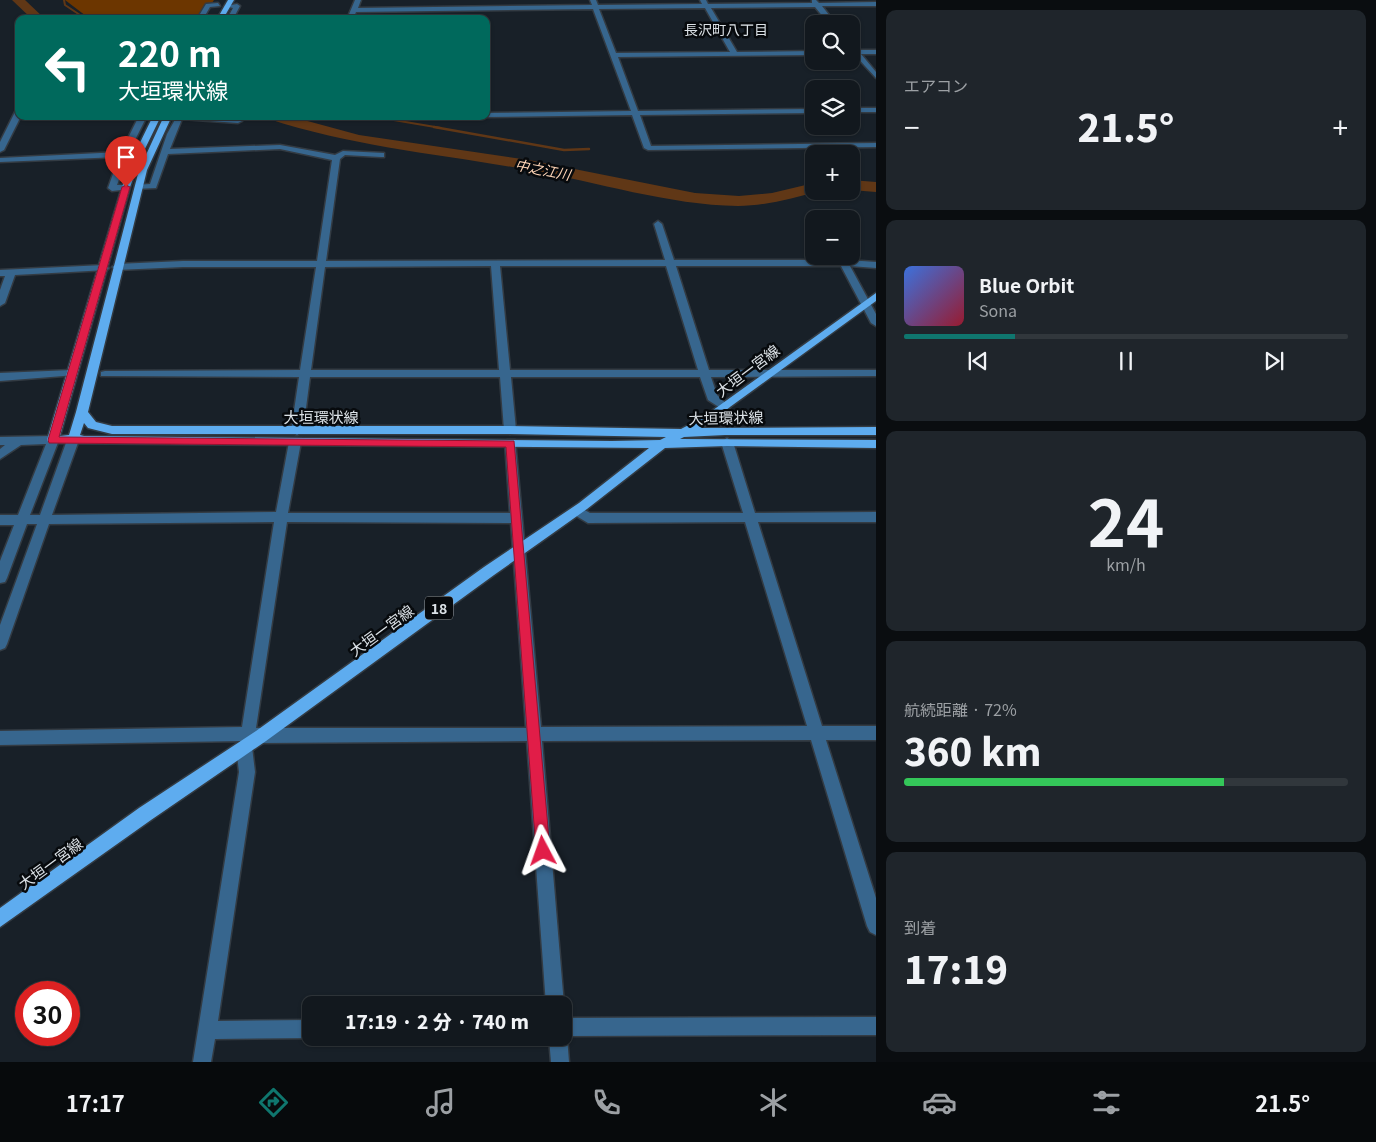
<!DOCTYPE html>
<html lang="ja">
<head>
<meta charset="utf-8">
<style>
  :root { --surface:#12181e; --page:#1f252b; --text:#f1f3f6; --muted:#9ca0a4; --line:#31373c; --accent:#0f766e }
  body { margin:0; font-family:Georgia,"Noto Sans JP",serif; background:var(--page); color:var(--text); height:100vh; display:flex; flex-direction:column; font-size:19px; white-space:nowrap }
  * { box-sizing:border-box; margin:0 }
  p { font-size:16px; color:var(--muted) }
  .icon { flex:none; width:28px; height:28px; fill:none; stroke:currentColor; stroke-width:2; stroke-linecap:round; stroke-linejoin:round }
  .map { position:relative; flex:1; overflow:hidden }
  .details { display:flex; flex-direction:column; gap:10px; padding:10px; background:#0a0d10; width:500px }
  .details>* { flex:none }
  .hud { position:absolute; left:15px; top:15px; width:475px; height:105px; border-radius:10px; box-shadow:0 1px 4px #0004,0 0 0 1px var(--line); background:#00695c; color:#fff; overflow:hidden }
  .controls { position:absolute; left:805px; top:15px; display:grid; gap:10px }
  .controls a { display:grid; place-items:center; width:55px; height:55px; border-radius:10px; background:var(--surface); box-shadow:0 1px 4px #0004,0 0 0 1px var(--line); font-size:25px }
  .speed { position:absolute; left:15px; top:981px; display:flex; gap:10px; font-size:25px; font-weight:700; text-align:center }
  .speed>* { display:grid; place-content:center; width:65px; height:65px; border-radius:50%; background:var(--surface); box-shadow:0 1px 4px #0004,0 0 0 1px var(--line); line-height:1 }
  .speed .limit { border:8px solid #d22; background:#fff; color:#111 }
  .pin { position:absolute; display:grid; place-items:center; width:42px; height:42px; color:#fff; margin:-51px -21px; border-radius:50% 50% 50% 0; rotate:-45deg; box-shadow:0 0 5px #0007 }
  .pin .icon { rotate:45deg }
  .me { position:absolute; width:55px; margin:-28px; rotate:356deg; stroke-linejoin:round; filter:drop-shadow(0 0 4px #0008) }
  .turn { display:flex; align-items:center; gap:18px; height:105px; padding:0 20px; font-size:22px }
  .turn .icon { width:65px; height:65px; stroke-width:2.5 }
  .turn b { display:block; font-size:35px; line-height:42px }
  .big { font-size:38px; font-weight:800; line-height:1.1 }
  .details .card { flex:1; display:flex; flex-direction:column; justify-content:center; gap:8px; min-width:0; padding:0 18px; border-radius:10px; background:var(--page) }
  .details .dial { align-items:center; gap:0 }
  .dial b { font-size:65px; line-height:1 }
  .song { display:flex; align-items:center; gap:15px }
  .cover { width:60px; height:60px; border-radius:8px; background:linear-gradient(135deg,hsl(220 70% 55%),hsl(350 70% 35%)) }
  .played { height:5px; border-radius:2px; background:linear-gradient(90deg,var(--accent) 25%,var(--line) 25%) }
  .keys { display:flex; justify-content:space-around; direction:ltr }
  .heat { display:flex; justify-content:space-between; align-items:center; font-size:28px; direction:ltr }
  .charge { height:8px; border-radius:4px; background:linear-gradient(90deg,#34c759 72%,var(--line) 0) }
  .trip { position:absolute; left:302px; top:996px; width:270px; height:50px; border-radius:10px; background:var(--surface); box-shadow:0 1px 4px #0004,0 0 0 1px var(--line); font-weight:800; line-height:50px; text-align:center }
  .menu { display:flex; height:80px; justify-content:space-around; align-items:center; background:#070a0c; color:var(--muted) }
  .menu .icon { width:35px; height:35px }
  .menu .selected { color:var(--accent) }
  .menu b { font-size:22px; color:var(--text) }
  main { display:flex; flex:1; min-height:0 }
  .map>svg:first-child { display:block }
  .green { fill:#6c3600 }
  .lines { fill:none; stroke-linecap:round; stroke-linejoin:round }
  .stream-far1 { stroke:#603716; stroke-width:2 }
  .stream { stroke:#603716; stroke-width:2.5 }
  .river { fill:#603716; fill-rule:evenodd }
  .minor-casing { stroke:#333b43; stroke-width:3 }
  .major-casing { stroke:#333b43; stroke-width:3 }
  .minor { fill:#37668e; fill-rule:evenodd }
  .major { fill:#5eacef; fill-rule:evenodd }
  .route { fill:#e11d48; stroke:#92132f }
  .labels { text-anchor:middle; dominant-baseline:central; stroke-width:5; stroke-linejoin:round; paint-order:stroke }
  .far-neighbourhood-label { font-size:14px; fill:#dbe1e6; stroke:#070a0d }
  .far-water-label { font-size:14px; font-style:italic; fill:#fed4b6; stroke:#070a0d }
  .shield { fill:#070a0d; stroke:#9ba0a5; stroke-width:1 }
  .shield-label { font-size:14px; font-weight:bold; fill:#dbe1e6 }
  .street-label { font-size:15px; fill:#dbe1e6; stroke:#070a0d }
</style>
</head>
<body>
<main>
<div class="map">
<svg width="876" height="1062" viewBox="0 0 876 1062">
  <rect width="100%" height="100%" fill="#182028"/>
  <path class="green" d="M 65,0 L 214,0 L 212,3 L 206,3 L 197,19 L 90,19 Z"/>
  <g class="lines">
    <g class="stream-far1">
      <path d="M 64,0 L 65,5 L 86,19"/>
      <path d="M 370,116 L 441,128"/>
    </g>
    <path class="stream" d="M 434,127 L 564,150 L 589,149"/>
    <g class="river">
      <path d="M 12,0 L 25,0 L 45,19 L 32,19 Z"/>
      <path d="M 267,116 L 289,116 L 359,135 L 529,160 L 695,193 L 739,196 L 772,193 L 814,183 L 814,191 L 820,191 C 793,198 765,206 738,206 C 668,205 598,182 529,170 C 441,154 354,147 269,119 Z"/>
      <path d="M 851,180 L 876,182 L 876,192 L 851,190 Z"/>
    </g>
    <defs>
      <g id="minor">
        <path d="M 355,0 L 361,0 L 358,8 L 592,5 L 590,0 L 596,0 L 598,5 L 702,4 L 700,0 L 706,0 L 708,4 L 812,3 L 812,0 L 816,0 L 819,3 L 876,2 L 876,6 L 822,6 L 836,24 L 829,24 L 815,7 L 711,8 L 737,52 L 814,51 L 814,55 L 618,57 L 638,111 L 814,109 L 814,113 L 640,115 L 651,146 L 876,143 L 876,147 L 648,150 L 644,148 L 632,115 L 483,117 L 486,116 L 486,113 L 631,111 L 593,9 L 356,12 L 353,19 L 347,19 ZM 705,8 L 730,52 L 616,53 L 599,9 Z"/>
        <path d="M 218,3 L 220,6 L 210,7 L 203,19 L 197,19 L 206,4 Z"/>
        <path d="M 237,4 L 240,6 L 233,19 L 227,19 L 233,8 L 225,6 Z"/>
        <path d="M 851,44 L 858,50 L 876,50 L 876,54 L 861,54 L 876,72 L 876,78 L 854,54 L 851,54 Z"/>
        <rect x="851" y="108" width="25" height="4"/>
        <path d="M 19,110 L 19,116 L 21,116 L 4,150 L 0,152 L 0,142 L 15,112 Z"/>
        <path d="M 139,116 L 147,116 L 128,154 L 117,185 L 129,185 L 129,189 L 112,191 L 108,188 L 119,157 L 0,162 L 0,158 L 121,152 Z"/>
        <path d="M 177,116 L 238,119 L 242,121 L 238,123 L 182,119 L 170,149 L 280,145 L 335,155 L 343,151 L 384,153 L 384,157 L 381,157 L 345,155 L 340,159 L 326,261 L 665,260 L 654,224 L 658,221 L 662,224 L 674,260 L 838,260 L 837,256 L 845,256 L 847,260 L 876,262 L 876,268 L 850,266 L 876,314 L 876,326 L 871,323 L 841,266 L 676,266 L 709,370 L 876,370 L 876,376 L 711,377 L 717,395 L 730,407 L 725,411 L 708,400 L 700,377 L 511,377 L 516,430 L 510,434 L 504,430 L 500,377 L 310,377 L 303,431 L 297,435 L 291,431 L 299,377 L 101,376 L 101,372 L 105,371 L 300,370 L 316,267 L 183,267 L 117,270 L 112,267 L 117,264 L 183,261 L 317,261 L 332,160 L 280,149 L 168,154 L 156,188 L 135,189 L 135,185 L 150,184 L 167,134 ZM 491,266 L 499,370 L 311,370 L 325,267 ZM 500,266 L 666,266 L 698,370 L 510,370 Z"/>
        <path d="M 104,265 L 109,268 L 107,270 L 15,275 L 5,303 L 0,306 L 0,290 L 5,276 L 0,276 L 0,270 Z"/>
        <path d="M 72,370 L 77,373 L 76,375 L 0,381 L 0,373 Z"/>
        <path d="M 53,436 L 59,440 L 30,515 L 40,515 L 67,440 L 73,436 L 79,440 L 52,515 L 276,512 L 289,442 L 295,438 L 301,442 L 288,513 L 510,513 L 505,443 L 507,440 L 515,440 L 541,727 L 807,726 L 745,522 L 588,523 L 573,514 L 571,511 L 573,508 L 581,508 L 590,513 L 743,513 L 721,442 L 727,438 L 733,442 L 755,513 L 876,512 L 876,522 L 758,522 L 822,726 L 876,726 L 876,740 L 826,740 L 876,898 L 876,935 L 870,932 L 867,926 L 811,740 L 542,741 L 564,1005 L 564,1006 L 546,1005 L 527,741 L 261,743 L 247,741 L 252,747 L 255,772 L 218,1021 L 311,1020 L 311,1038 L 313,1038 L 215,1039 L 211,1062 L 193,1062 L 239,772 L 236,747 L 241,741 L 0,745 L 0,731 L 242,727 L 274,522 L 49,524 L 7,644 L 5,648 L 0,650 L 0,625 L 37,524 L 27,524 L 7,578 L 5,582 L 0,583 L 0,561 L 14,525 L 0,525 L 0,515 L 18,515 L 46,444 L 21,445 L 0,459 L 0,449 L 5,445 L 0,445 L 0,437 ZM 287,522 L 511,523 L 526,728 L 256,728 Z"/>
        <path d="M 876,1017 L 876,1035 L 567,1036 L 569,1062 L 551,1062 L 549,1038 L 564,1038 L 564,1018 Z"/>
      </g>
      <g id="major">
        <path d="M 228,0 L 234,0 L 223,19 L 217,19 Z"/>
        <path d="M 153,116 L 161,116 L 141,157 L 130,187 L 60,436 L 69,435 L 76,412 L 139,170 L 164,116 L 172,116 L 147,170 L 88,412 L 96,422 L 112,426 L 510,426 L 681,429 L 702,418 L 876,293 L 876,301 L 701,428 L 876,427 L 876,435 L 725,435 L 684,437 L 680,439 L 876,440 L 876,448 L 727,446 L 665,448 L 587,509 L 494,575 L 266,741 L 151,820 L 0,927 L 0,908 L 139,808 L 256,731 L 484,567 L 579,503 L 649,448 L 49,443 L 47,440 L 122,187 L 133,157 ZM 84,423 L 88,428 L 112,434 L 510,434 L 666,437 L 660,440 L 612,441 L 84,436 L 80,435 Z"/>
      </g>
    </defs>
    <use href="#minor" class="minor-casing"/>
    <use href="#major" class="major-casing"/>
    <use href="#minor" class="minor"/>
    <use href="#major" class="major"/>
  </g>
  <path class="route" d="M 126,185 L 130,187 L 59,437 L 514,441 L 550,851 L 548,856 L 543,858 L 538,856 L 536,851 L 506,447 L 49,443 L 48,440 L 122,187 Z"/>
  <g class="labels">
    <g class="far-neighbourhood-label">
      <text x="726" y="29">長沢町八丁目</text>
    </g>
    <g class="far-water-label">
      <text transform="translate(543 169) rotate(11)">中之江川</text>
    </g>
    <rect class="shield" x="425" y="596.5" width="28" height="23" rx="4"/>
    <g class="shield-label">
      <text x="439" y="608">18</text>
    </g>
    <g class="street-label">
      <text transform="translate(747 370) rotate(-37)">大垣一宮線</text>
      <text x="321" y="416">大垣環状線</text>
      <text transform="translate(726 417) rotate(-1)">大垣環状線</text>
      <text transform="translate(381 630) rotate(-36)">大垣一宮線</text>
      <text transform="translate(50 863) rotate(-36)">大垣一宮線</text>
    </g>
  </g>
</svg>
<div class="controls">
<a><svg class="icon" aria-label="search" viewBox="0 0 24 24"><circle cx="10" cy="10" r="6"/><path d="M15 15l6 6"/></svg></a>
<a><svg class="icon" aria-label="layers" viewBox="0 0 24 24"><path d="M12 4l9 5-9 5-9-5zM3 14l9 5 9-5"/></svg></a>
<a>+</a>
<a>−</a>
</div>
<div class="speed"><div class="limit">30</div></div>
<div class="pin" style="left:126px;top:187px;background:#d93025"><svg class="icon" aria-label="arrive" viewBox="0 0 24 24"><path d="M6 21V4h12l-3 4 3 4H6"/></svg></div>
<svg class="me" style="left:543px;top:851px" viewBox="-20 -20 40 40"><path d="M0-17L14 15 0 8-14 15z" fill="#e11d48" stroke="#fff" stroke-width="4"/></svg>
<div class="trip">17:19 · 2 分 · 740 m</div>
<div class="hud">
<div class="turn"><svg class="icon" aria-label="left" viewBox="0 0 24 24"><path d="M17 20v-9H6M10 6l-5 5 5 5"/></svg><div><b>220 m</b>大垣環状線</div></div>
</div>
</div>
<section class="details">
<div class="card"><p>エアコン</p>
<div class="heat"><a>−</a><b class="big">21.5°</b><a>+</a></div>
</div>
<div class="card">
<div class="song"><i class="cover"></i><div><b>Blue Orbit</b><p>Sona</p></div></div>
<div class="played"></div>
<div class="keys"><svg class="icon" aria-label="previous" viewBox="0 0 24 24"><path d="M18 5L8 12l10 7zM5 5v14"/></svg><svg class="icon" aria-label="pause" viewBox="0 0 24 24"><path d="M8 5v14M16 5v14"/></svg><svg class="icon" aria-label="next" viewBox="0 0 24 24"><path d="M6 5l10 7-10 7zM19 5v14"/></svg></div>
</div>
<div class="card dial"><b>24</b><p>km/h</p></div>
<div class="card"><p>航続距離 · 72%</p><b class="big">360 km</b><div class="charge"></div></div>
<div class="card"><p>到着</p><b class="big">17:19</b></div>
</section>
</main>
<nav class="menu">
<b>17:17</b>
<svg class="icon selected" aria-label="directions" viewBox="0 0 24 24"><path d="M12 3l9 9-9 9-9-9zM9 14v-3h6M13 9l2 2-2 2"/></svg>
<svg class="icon" aria-label="music" viewBox="0 0 24 24"><path d="M9 18V5l10-2v13"/><circle cx="6" cy="18" r="3"/><circle cx="16" cy="16" r="3"/></svg>
<svg class="icon" aria-label="phone" viewBox="0 0 24 24"><path d="M5 4h4l2 5-3 2q2 4 5 5l2-3 5 2v4C11 20 4 13 5 4z"/></svg>
<svg class="icon" aria-label="climate" viewBox="0 0 24 24"><path d="M12 3v18M4 7l16 10M4 17L20 7"/></svg>
<svg class="icon" aria-label="car" viewBox="0 0 24 24"><path d="M5 17H2v-5l4-1 3-4h7l3 4 3 1v5h-3M9 17h6M6 11h13"/><circle cx="7" cy="17" r="2"/><circle cx="17" cy="17" r="2"/></svg>
<svg class="icon" aria-label="filters" viewBox="0 0 24 24"><path d="M4 7h16M4 17h16"/><circle cx="9" cy="7" r="2"/><circle cx="15" cy="17" r="2"/></svg>
<b>21.5°</b>
</nav>
</body>
</html>
